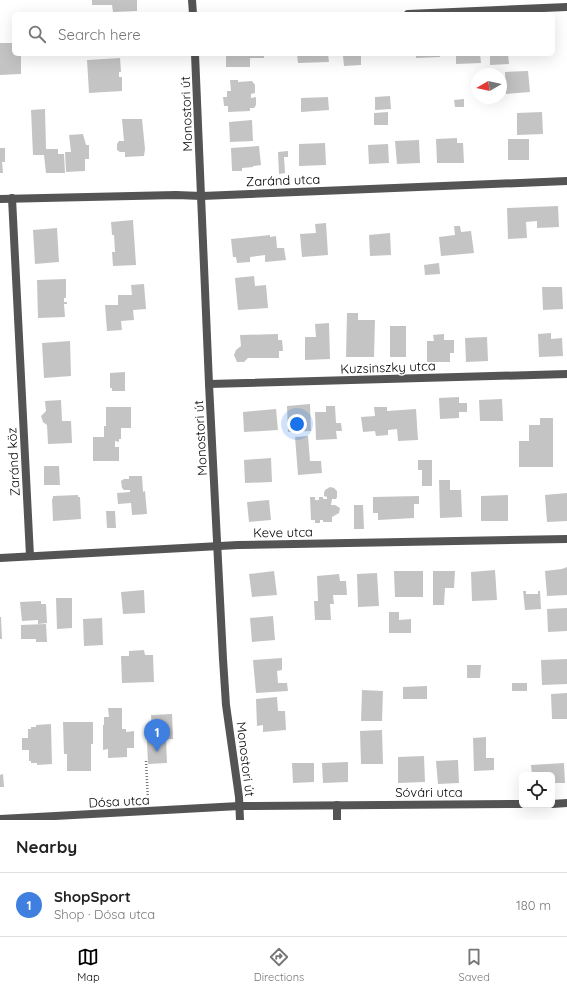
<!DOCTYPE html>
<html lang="en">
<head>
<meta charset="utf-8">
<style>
	body { margin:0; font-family:Quicksand,sans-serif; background:#f6f6f6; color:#222 }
	.controls { position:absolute; right:12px; bottom:12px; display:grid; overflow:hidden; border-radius:6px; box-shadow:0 4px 16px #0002 }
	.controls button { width:36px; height:36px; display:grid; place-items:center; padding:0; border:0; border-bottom:1px solid #e0e0e0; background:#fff; color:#222; font:20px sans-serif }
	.compass { position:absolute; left:471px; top:68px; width:36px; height:36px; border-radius:50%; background:#fff; box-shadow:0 4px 16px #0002; rotate:261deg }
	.you { position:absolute; left:297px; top:424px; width:14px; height:14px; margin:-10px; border:3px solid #fff; border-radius:50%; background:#1a73e8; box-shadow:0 0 0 6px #1a73e833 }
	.badge { display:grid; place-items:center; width:26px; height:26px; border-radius:50%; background:#000; color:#fff; font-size:13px; font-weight:700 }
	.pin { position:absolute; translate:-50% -33px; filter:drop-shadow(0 1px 2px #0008) }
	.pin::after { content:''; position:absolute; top:21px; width:14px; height:12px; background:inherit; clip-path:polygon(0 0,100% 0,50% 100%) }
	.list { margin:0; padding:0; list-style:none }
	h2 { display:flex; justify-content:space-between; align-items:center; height:52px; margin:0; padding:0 16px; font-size:17px }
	h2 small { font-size:13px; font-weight:400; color:#767676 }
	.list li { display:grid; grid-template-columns:26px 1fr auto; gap:12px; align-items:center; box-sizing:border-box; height:64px; padding:0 16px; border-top:1px solid #e0e0e0 }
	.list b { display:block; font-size:15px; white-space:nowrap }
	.list p { margin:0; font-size:13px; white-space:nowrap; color:#767676 }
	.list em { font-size:13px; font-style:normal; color:#767676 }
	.icon { flex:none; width:22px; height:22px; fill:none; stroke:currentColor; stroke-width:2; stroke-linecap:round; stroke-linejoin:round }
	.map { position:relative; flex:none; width:567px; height:820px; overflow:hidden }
	.search { position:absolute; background:#fff; box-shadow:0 4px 16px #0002; left:12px; right:12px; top:12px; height:44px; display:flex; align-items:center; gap:10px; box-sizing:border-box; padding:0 14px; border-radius:6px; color:#767676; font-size:15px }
	.sheet { height:116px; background:#fff }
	nav { display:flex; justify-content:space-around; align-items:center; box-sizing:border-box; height:56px; border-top:1px solid #e0e0e0; background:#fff; font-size:11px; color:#767676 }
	nav a { display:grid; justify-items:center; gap:2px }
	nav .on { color:#000 }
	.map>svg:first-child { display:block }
	.building { fill:#c4c4c4 }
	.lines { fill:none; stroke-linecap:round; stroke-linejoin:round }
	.path { stroke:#767676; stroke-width:2.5; stroke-dasharray:1 2; stroke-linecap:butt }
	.minor { stroke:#545454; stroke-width:8 }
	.labels { text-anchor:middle; stroke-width:3; stroke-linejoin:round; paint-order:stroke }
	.street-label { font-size:13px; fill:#000; stroke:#fff }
</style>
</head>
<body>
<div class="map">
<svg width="567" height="820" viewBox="0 0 567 820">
	<rect width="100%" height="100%" fill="#fff"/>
	<g class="building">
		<polygon points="92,0 137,0 137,11 113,12 112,5 92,5"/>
		<polygon points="0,43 14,43 14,54 21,54 21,74 0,75"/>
		<polygon points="226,54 264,54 264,58 250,58 250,67 226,67"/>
		<polygon points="297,54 328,54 329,62 298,63"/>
		<polygon points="338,54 361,54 361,65 344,66 343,56 338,56"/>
		<polygon points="416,54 440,54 440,57 416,58"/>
		<polygon points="456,54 480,54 481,63 456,64"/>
		<polygon points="490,54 508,54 509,64 490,65"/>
		<polygon points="120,58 121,72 119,72 119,77 122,77 122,91 89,93 87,60"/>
		<polygon points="528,71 530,92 506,94 505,72"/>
		<polygon points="230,80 238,80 238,82 252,81 255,85 255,93 251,94 251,98 256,97 256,105 254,108 250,108 250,111 228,112 228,106 224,106 223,97 227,97 227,91 231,91"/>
		<polygon points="390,96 391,109 375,110 375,97"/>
		<polygon points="328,97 329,110 301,112 301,98"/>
		<polygon points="464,99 464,107 455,107 454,100"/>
		<polygon points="45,109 46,149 58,149 58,154 64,154 65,173 46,173 44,155 33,155 31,110"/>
		<polygon points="388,112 388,125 374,125 374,113"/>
		<polygon points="542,112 543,134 517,135 517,113"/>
		<polygon points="122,119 142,119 145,149 144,156 125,157 125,152 120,152 117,150 117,144 119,141 124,141"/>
		<polygon points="252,120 253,141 230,142 229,122"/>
		<polygon points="83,134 86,145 89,145 89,159 85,159 85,171 66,172 65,152 71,152 69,135"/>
		<polygon points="457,138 457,143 463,143 464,163 437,163 436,139"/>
		<rect x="508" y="139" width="21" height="21"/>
		<polygon points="419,140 420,163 397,164 395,141"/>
		<polygon points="325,143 326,165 299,166 299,144"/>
		<polygon points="388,144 389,163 369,164 368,145"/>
		<polygon points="259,146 261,165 253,166 253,167 242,168 242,171 232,171 231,148"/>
		<polygon points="0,148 5,148 5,162 2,162 3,173 0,173"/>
		<polygon points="288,151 288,157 284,157 285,173 279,174 278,152"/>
		<polygon points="558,206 559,227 537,228 537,221 526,222 527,238 508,239 507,208"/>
		<polygon points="133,220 136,265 113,266 112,252 115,252 114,235 112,235 111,222"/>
		<polygon points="326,223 328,255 302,257 300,234 316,233 315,224"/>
		<polygon points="454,226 460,226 461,232 471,231 474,253 441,256 439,237 455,235"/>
		<polygon points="57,228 59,262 35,264 33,230"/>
		<polygon points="390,233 391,255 370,256 369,235"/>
		<polygon points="270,235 270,237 276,236 277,248 284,248 286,260 265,262 265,255 250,257 250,262 237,263 236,257 233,257 231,239"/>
		<polygon points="439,263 440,274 425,275 424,265"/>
		<polygon points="254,276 255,286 266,285 268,308 238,310 235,278"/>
		<polygon points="66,279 66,298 64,298 64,302 67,302 67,304 64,304 65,317 38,318 37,280"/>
		<polygon points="144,284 146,309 133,310 134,320 121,321 122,330 107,331 105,305 118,305 118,295 132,295 131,285"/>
		<polygon points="542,287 562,287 563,309 543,310"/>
		<polygon points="347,313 358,313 358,320 375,320 374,357 346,357"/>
		<polygon points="329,323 330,359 305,360 305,337 316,337 315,324"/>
		<rect x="390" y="326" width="16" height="31"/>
		<polygon points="551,333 551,339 562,338 563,356 539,357 538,334"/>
		<polygon points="278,334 278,340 282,340 283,351 279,351 279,358 248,358 244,362 237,362 234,355 236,350 241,346 240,335"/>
		<polygon points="444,334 444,340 454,340 454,353 450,353 450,362 427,362 427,341 434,341 433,335"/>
		<polygon points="487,337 488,361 466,362 465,338"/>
		<polygon points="70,341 71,376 44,378 42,343"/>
		<polygon points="125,372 125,391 112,391 112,388 110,388 110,373"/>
		<polygon points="459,397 459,403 467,403 467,412 459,412 459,418 440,419 439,398"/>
		<polygon points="502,399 503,421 480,421 479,400"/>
		<polygon points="61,400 62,421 71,421 72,443 48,444 47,425 43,422 41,416 46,411 45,401"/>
		<polygon points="310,404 311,431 288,432 287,406"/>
		<polygon points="326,406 335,406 336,423 341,423 342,431 336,431 337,439 316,440 315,412 326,412"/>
		<polygon points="106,407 131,407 131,428 121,428 121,439 119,439 119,442 115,441 115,447 119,447 119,461 93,461 93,437 104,437 104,426 106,426"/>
		<polygon points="374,407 387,407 387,411 416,409 418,440 398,441 397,429 388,430 388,435 376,436 375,431 363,432 361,417 375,416"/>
		<polygon points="276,409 278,430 244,432 243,412"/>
		<polygon points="540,418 553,418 553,467 519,467 519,441 529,441 529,425 540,425"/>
		<polygon points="308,436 310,461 321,461 322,473 298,475 295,437"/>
		<polygon points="271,458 272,482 245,483 244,460"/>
		<polygon points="418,460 432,460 432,486 422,486 422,470 418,470"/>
		<polygon points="44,466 59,466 60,485 44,485"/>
		<polygon points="129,476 142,476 143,492 145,491 147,514 132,515 131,503 118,504 117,493 130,492 130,490 124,490 122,488 121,481 124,479 129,479"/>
		<polygon points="439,480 450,480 450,490 461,490 462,517 440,518"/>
		<polygon points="330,487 334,488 337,491 337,497 336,499 332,499 331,505 335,505 340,508 339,513 332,517 332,522 323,522 323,520 320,520 320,523 315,523 315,520 311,520 310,497 315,497 315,500 319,500 319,497 323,497 323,499 327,499 327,497 324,496 324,493 325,490"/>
		<polygon points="567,493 567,521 547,522 545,495"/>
		<polygon points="78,495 78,497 80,497 81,519 53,521 52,499 53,498 53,496"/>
		<polygon points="508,495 508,521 481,521 481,496"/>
		<polygon points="419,496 419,504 414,504 414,518 378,520 378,513 373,513 373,497"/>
		<polygon points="269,500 271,520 249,522 247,502"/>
		<polygon points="354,505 363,505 364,529 354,529"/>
		<polygon points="106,511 115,511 116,528 107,528"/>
		<polygon points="567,567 567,595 547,596 545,571 562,569"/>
		<polygon points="495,570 497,600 472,601 471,572"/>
		<polygon points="274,571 277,595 252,597 249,574"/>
		<polygon points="394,571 423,571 423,597 395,597"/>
		<polygon points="433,571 455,571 454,588 445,588 444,605 433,605"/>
		<polygon points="377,573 379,606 358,607 357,574"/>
		<polygon points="339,574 340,581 346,581 347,595 333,595 334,604 330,604 331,620 315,620 314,601 318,601 317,576"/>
		<polygon points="144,590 145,613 123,614 121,592"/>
		<polygon points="523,591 526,591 526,594 538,594 538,591 540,591 541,609 525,610"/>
		<polygon points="56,598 72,598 72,628 57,629"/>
		<polygon points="41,601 41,604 46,604 47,623 38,624 38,620 22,621 20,602"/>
		<polygon points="567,608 567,631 548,632 547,609"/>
		<polygon points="389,612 399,612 399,620 411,619 411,633 389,633"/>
		<polygon points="273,616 275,640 252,642 250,618"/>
		<polygon points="0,617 1,617 2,639 0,639"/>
		<polygon points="102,618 103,645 84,646 83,619"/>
		<polygon points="46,624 47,642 36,642 36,639 21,639 21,625"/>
		<polygon points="144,650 145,655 153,655 154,682 122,683 121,656 129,656 129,651"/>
		<polygon points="282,658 282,670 277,671 278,683 287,683 288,691 256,693 253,660"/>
		<polygon points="567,659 567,684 542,685 541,660"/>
		<polygon points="467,665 481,665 480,678 467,678"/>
		<rect x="512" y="683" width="15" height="8"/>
		<polygon points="427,686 427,699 403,699 403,687"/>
		<polygon points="362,690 383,691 382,721 361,721"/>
		<polygon points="567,693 567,719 552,719 551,694"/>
		<polygon points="277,697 278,711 285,711 286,730 263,732 263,725 257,726 256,699"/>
		<polygon points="108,708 122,708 122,729 126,729 126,732 134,731 134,748 127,748 127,757 108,758 108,749 103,750 103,725 104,725 104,717 109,717"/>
		<polygon points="172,714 173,739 152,740 151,715"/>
		<polygon points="63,722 93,722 93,744 91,744 91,771 67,771 67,754 64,754"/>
		<polygon points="51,724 52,764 37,765 37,763 31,763 31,761 29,761 29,750 22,750 22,738 28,738 28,729 31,729 31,727 36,727 36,725"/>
		<polygon points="382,730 383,764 361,764 360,731"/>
		<polygon points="486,737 486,758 494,758 494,770 474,771 473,738"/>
		<polygon points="166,740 167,763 148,764 147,741"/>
		<polygon points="424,756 425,782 398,783 398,757"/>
		<polygon points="458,760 459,783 438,784 436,761"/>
		<polygon points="348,762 348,782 323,783 322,763"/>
		<polygon points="292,763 314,763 314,782 293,783"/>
		<polygon points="564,763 565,783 552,783 552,775 532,775 531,765"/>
		<polygon points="3,774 4,787 0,787 0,775"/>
	</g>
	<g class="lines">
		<polyline class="path" points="146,761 148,801"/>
		<g class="minor">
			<polyline points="192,0 193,14"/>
			<polyline points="408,14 567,7"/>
			<polyline points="195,54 209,384 223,659 226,705 239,797 240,820"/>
			<polyline points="12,198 30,556"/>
			<polyline points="0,199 176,195 202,196 567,181"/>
			<polyline points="209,384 567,374"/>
			<polyline points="0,558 238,545 567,539"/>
			<polyline points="552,804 567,803"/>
			<polyline points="337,805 337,820"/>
			<polyline points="0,819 239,806 522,804"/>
		</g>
	</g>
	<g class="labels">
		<g class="street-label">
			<text transform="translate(186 114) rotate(-92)" y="5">Monostori út</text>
			<text transform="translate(283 180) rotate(-2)" y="5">Zaránd utca</text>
			<text transform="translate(388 367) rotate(-2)" y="5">Kuzsinszky utca</text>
			<text transform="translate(200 438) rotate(-93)" y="5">Monostori út</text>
			<text transform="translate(13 462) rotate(-93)" y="5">Zaránd köz</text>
			<text transform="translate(283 532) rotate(-1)" y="5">Keve utca</text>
			<text transform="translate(246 759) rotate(83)" y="5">Monostori út</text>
			<text x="429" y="797">Sóvári utca</text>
			<text transform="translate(119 801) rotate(-3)" y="5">Dósa utca</text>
		</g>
	</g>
</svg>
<div class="controls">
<button><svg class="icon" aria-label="locate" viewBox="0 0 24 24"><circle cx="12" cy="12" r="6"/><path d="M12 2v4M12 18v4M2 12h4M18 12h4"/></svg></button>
</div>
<svg class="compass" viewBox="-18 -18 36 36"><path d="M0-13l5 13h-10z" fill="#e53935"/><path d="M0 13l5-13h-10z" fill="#767676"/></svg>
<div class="you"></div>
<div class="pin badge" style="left:157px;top:752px;background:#3f7fe0">1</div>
<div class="search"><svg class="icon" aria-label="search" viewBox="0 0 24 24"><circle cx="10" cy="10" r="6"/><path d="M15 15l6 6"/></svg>Search here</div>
</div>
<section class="sheet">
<h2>Nearby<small></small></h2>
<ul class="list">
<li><span class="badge" style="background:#3f7fe0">1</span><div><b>ShopSport</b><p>Shop · Dósa utca</p></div><em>180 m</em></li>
</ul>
</section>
<nav>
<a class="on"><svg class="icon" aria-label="map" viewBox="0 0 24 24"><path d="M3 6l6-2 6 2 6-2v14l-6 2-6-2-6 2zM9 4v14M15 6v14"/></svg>Map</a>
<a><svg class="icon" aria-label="directions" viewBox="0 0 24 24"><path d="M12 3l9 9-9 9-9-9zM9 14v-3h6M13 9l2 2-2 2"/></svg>Directions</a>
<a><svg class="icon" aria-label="saved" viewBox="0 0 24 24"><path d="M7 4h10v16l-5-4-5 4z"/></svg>Saved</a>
</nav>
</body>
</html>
